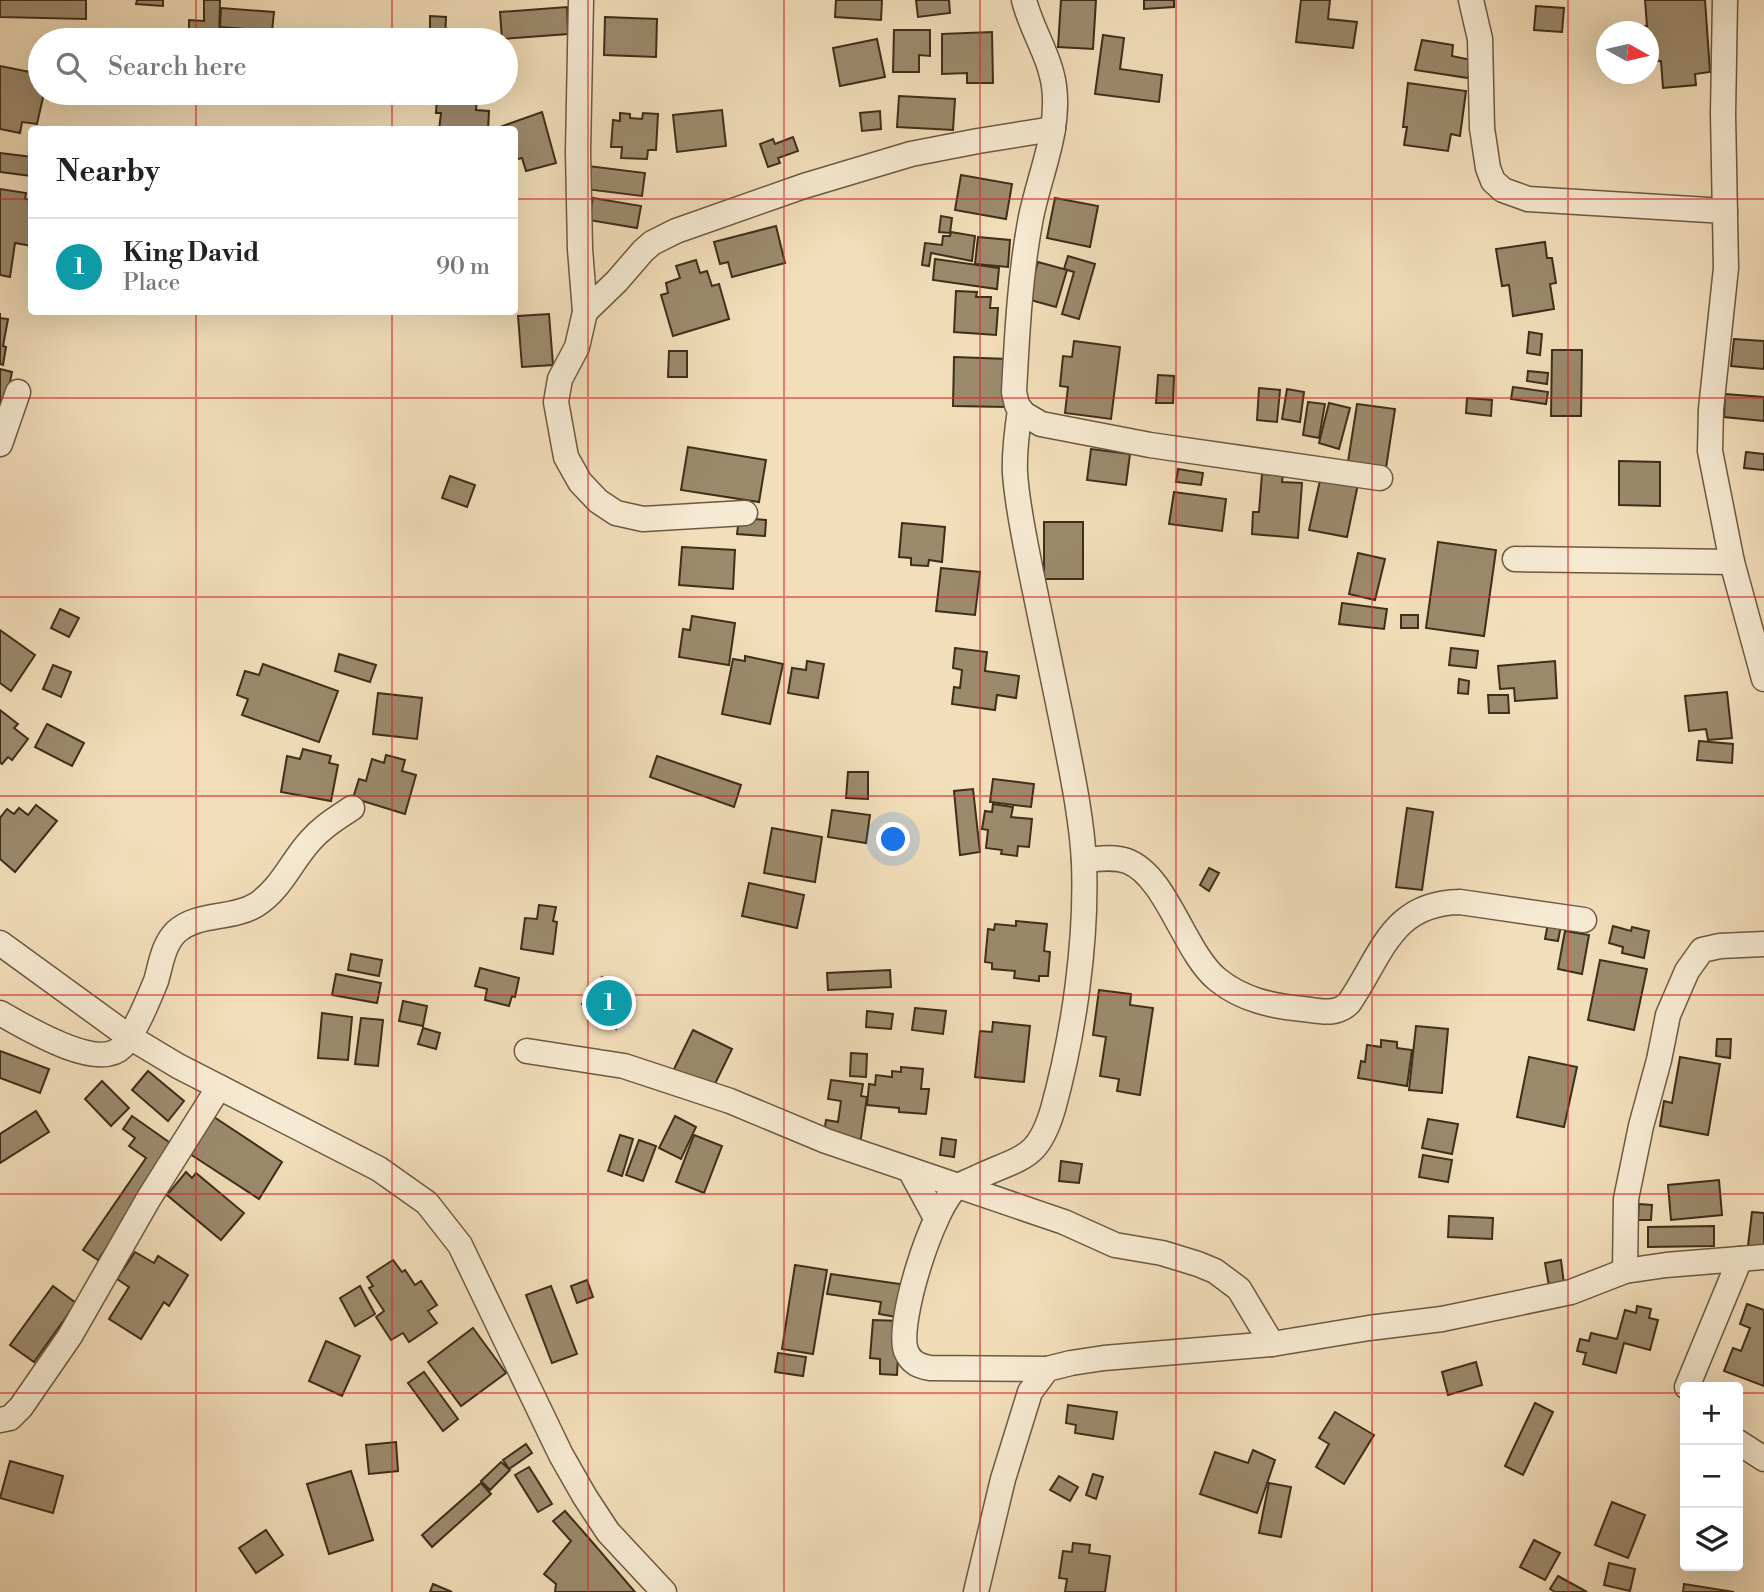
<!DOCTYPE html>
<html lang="en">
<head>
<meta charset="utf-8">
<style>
	body { margin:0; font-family:"Libre Bodoni",serif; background:#f6f6f6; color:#222 }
	.controls { position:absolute; right:21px; bottom:21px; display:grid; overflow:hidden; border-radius:7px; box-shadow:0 7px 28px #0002 }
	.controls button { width:63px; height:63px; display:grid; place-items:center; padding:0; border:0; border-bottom:2px solid #e0e0e0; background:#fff; color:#222; font:35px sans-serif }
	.compass { position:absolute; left:1596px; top:21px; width:63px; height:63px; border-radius:50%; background:#fff; box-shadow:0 7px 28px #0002; rotate:98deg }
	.you { position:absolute; left:894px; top:840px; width:24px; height:24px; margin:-18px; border:5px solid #fff; border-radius:50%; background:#1a73e8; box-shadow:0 0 0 10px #1a73e833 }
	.badge { display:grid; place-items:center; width:46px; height:46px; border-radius:50%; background:#8f2418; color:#fff; font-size:23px; font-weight:700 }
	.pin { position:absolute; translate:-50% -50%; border:4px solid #fff; box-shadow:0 2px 7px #0006 }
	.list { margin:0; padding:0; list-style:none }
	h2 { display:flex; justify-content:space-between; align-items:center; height:91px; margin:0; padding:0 28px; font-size:30px }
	h2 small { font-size:23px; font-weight:400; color:#767676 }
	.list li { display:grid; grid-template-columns:46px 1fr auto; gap:21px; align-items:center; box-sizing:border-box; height:98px; padding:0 28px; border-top:2px solid #e0e0e0 }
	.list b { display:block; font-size:26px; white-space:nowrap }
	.list p { margin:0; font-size:23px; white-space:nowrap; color:#767676 }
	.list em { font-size:23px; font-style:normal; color:#767676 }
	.icon { flex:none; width:38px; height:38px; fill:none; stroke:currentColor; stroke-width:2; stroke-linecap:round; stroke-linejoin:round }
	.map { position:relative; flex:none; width:1764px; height:1592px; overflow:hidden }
	.search { position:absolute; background:#fff; box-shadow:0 7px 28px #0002; left:28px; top:28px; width:490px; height:77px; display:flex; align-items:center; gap:18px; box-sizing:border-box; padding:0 24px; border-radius:38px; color:#767676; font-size:26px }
	.panel { position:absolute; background:#fff; box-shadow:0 7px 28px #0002; left:28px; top:126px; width:490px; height:189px; border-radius:7px }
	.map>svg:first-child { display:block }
	.building { fill:#9c8a6d; stroke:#3e2e1a; stroke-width:2 }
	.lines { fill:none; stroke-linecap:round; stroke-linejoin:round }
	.street-casing { stroke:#6b5a42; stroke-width:27 }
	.street { stroke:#f7ead2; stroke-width:24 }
	.grid { fill:none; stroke:#d62828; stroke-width:2; stroke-opacity:0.55 }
</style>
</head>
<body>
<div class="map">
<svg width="1764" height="1592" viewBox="0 0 1764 1592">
	<rect width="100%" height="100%" fill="#f2deba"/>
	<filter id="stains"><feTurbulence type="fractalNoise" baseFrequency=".00286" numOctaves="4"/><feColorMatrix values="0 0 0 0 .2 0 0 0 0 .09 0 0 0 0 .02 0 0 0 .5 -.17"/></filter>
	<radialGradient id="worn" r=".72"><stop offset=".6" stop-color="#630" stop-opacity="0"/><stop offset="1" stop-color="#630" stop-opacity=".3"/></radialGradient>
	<g class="building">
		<polygon points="0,0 86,0 86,19 0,17"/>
		<polygon points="137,0 163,0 163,6 136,4"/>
		<polygon points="204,0 220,0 219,40 189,40 189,20 204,21"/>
		<polygon points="836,0 882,0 881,20 835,17"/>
		<polygon points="916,0 949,0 950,13 918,17"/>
		<polygon points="1061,0 1096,0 1093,49 1058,47"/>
		<polygon points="1144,0 1174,0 1174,7 1144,9"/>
		<polygon points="1301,0 1330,0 1328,19 1357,22 1353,48 1296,42"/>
		<polygon points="1645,0 1705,0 1710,72 1695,74 1696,85 1663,88 1661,61 1650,62 1648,32 1642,32 1642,26 1647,26"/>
		<polygon points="1536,6 1564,8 1562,32 1534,30"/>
		<polygon points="567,7 568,34 502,39 500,12"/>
		<polygon points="221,8 274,12 272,31 220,27"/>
		<polygon points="430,16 446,17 445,40 430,40"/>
		<polygon points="605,17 657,19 656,57 604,55"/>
		<polygon points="894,30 930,30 930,56 919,55 919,72 893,72"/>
		<polygon points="992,32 993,83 967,83 967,73 942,74 942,34"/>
		<polygon points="1103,35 1124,38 1120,69 1162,75 1159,102 1095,94"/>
		<polygon points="877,39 885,77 840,86 833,48"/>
		<polygon points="1422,40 1453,45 1452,56 1471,60 1468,78 1415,70"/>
		<polygon points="0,66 40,74 40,93 44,93 37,124 22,122 20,133 0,129"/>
		<polygon points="1408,83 1466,91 1460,136 1451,134 1448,151 1404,145 1407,127 1403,127"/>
		<polygon points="899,96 955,99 953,130 897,127"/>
		<polygon points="437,97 477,100 476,110 489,111 488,130 439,130 441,113 436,113"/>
		<polygon points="722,110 726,146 677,152 673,115"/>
		<polygon points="880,111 881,129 862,131 860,113"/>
		<polygon points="542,112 556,163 526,171 522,158 514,160 514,130 501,130 500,127"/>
		<polygon points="620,113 630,114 630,118 642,119 643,113 658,114 656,150 648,150 647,159 621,158 622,147 611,147 613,120 620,121"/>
		<polygon points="793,137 798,151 778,158 780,163 768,167 760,144 773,139 775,144"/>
		<polygon points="0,153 32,157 32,176 0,172"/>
		<polygon points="588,166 645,173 642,196 585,189"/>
		<polygon points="961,175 1012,184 1006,219 955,210"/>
		<polygon points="0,189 26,193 25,199 32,200 32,246 15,243 10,277 0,275"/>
		<polygon points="593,198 641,206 637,228 589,220"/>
		<polygon points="1055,198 1098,206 1090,247 1047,238"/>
		<polygon points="941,216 952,218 950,233 939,232"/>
		<polygon points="776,226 785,263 732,277 728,262 720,264 714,242"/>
		<polygon points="951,232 975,236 972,261 931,253 929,266 922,265 925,243 942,245 943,236 950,236"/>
		<polygon points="978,237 1010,240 1008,267 975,264"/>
		<polygon points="1545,242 1547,258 1552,258 1556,283 1550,284 1554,309 1513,316 1509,285 1502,286 1496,249"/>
		<polygon points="1068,256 1095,264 1079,319 1062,314 1074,272 1064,269"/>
		<polygon points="935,259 999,268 997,289 933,280"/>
		<polygon points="696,260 700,273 707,271 712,286 719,284 729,319 673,336 661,295 668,293 666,283 680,278 676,266"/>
		<polygon points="1038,262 1067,270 1056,307 1027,299"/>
		<polygon points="956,291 977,292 976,297 991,297 990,308 998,308 996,335 954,332"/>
		<polygon points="0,313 0,318 8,319 3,346 6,347 3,365 0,364"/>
		<polygon points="549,314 553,365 522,367 518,316"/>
		<polygon points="1529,332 1542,334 1540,355 1527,353"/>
		<polygon points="1734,339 1764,341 1764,369 1731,366"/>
		<polygon points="1074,341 1120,347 1111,419 1065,413 1068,387 1060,386 1063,356 1072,357"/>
		<polygon points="1552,350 1582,350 1581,416 1551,416"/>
		<polygon points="669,351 687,351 687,377 668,377"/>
		<polygon points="954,357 1008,359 1007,407 953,406"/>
		<polygon points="0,369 12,372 1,425 0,425"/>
		<polygon points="1528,371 1548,373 1547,384 1527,381"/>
		<polygon points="1158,375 1174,376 1173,403 1156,403"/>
		<polygon points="1513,387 1548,392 1546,404 1511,399"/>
		<polygon points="1259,388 1280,390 1277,422 1257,420"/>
		<polygon points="1287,389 1304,392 1300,422 1282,419"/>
		<polygon points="1725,394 1764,397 1764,421 1724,417"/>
		<polygon points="1467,398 1492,400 1491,416 1466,413"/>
		<polygon points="1308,402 1325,404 1319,438 1303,435"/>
		<polygon points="1329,403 1350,408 1339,449 1319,443"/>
		<polygon points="1357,404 1395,409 1386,468 1348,462"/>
		<polygon points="688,447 766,460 759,502 681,490"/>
		<polygon points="1091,449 1130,454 1126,485 1087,480"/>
		<polygon points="1746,452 1764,454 1764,470 1744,468"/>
		<polygon points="1619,461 1660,462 1660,506 1619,505"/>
		<polygon points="1178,469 1203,473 1201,485 1176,482"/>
		<polygon points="1262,474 1283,475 1282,482 1302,483 1298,538 1252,534 1253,512 1259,512"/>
		<polygon points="450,476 475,485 467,507 442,498"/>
		<polygon points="1321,476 1358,484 1347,537 1309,530"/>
		<polygon points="1174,492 1226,499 1222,531 1169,524"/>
		<polygon points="739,518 766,520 765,536 737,534"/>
		<rect x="1044" y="522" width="39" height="57"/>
		<polygon points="902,523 945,527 942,562 929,560 928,566 911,565 911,558 899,557"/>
		<polygon points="1438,542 1496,550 1484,636 1426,628"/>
		<polygon points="682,547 735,550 733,589 679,585"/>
		<polygon points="1358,553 1385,559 1375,600 1349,594"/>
		<polygon points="941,568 980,572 975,615 936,611"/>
		<polygon points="1342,603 1387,609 1384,629 1339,624"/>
		<polygon points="60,609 79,618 69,637 51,628"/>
		<rect x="1401" y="615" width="17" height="13"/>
		<polygon points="692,616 735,623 729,665 679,657 683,629 690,630"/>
		<polygon points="0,630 35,655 11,691 0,683"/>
		<polygon points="955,648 987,652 985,671 1019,676 1016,698 997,695 995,710 952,704 954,687 960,688 962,670 953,668"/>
		<polygon points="1451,648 1478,651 1476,668 1449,665"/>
		<polygon points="339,654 376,665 370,682 335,671"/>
		<polygon points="745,656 783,664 770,724 722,714 733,659 745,661"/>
		<polygon points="807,661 824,664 818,698 788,693 792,668 806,670"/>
		<polygon points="1555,661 1557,698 1515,701 1514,688 1500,689 1498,666"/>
		<polygon points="263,664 338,691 319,742 242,715 248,699 237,695 245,671 259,675"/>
		<polygon points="53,665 71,672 61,697 43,689"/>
		<polygon points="1459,679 1469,681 1468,694 1458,693"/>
		<polygon points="1727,692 1732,738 1708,740 1706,729 1689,731 1685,696"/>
		<polygon points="378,693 422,698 417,739 373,734"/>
		<polygon points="1488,695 1508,695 1509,713 1489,713"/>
		<polygon points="0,710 18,724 14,728 28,739 12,760 8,757 2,764 0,763"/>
		<polygon points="47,724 84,743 72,766 35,747"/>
		<polygon points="1699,741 1733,744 1732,763 1697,760"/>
		<polygon points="303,749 331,756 329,763 338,765 331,801 281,792 287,756 300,759"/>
		<polygon points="386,755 405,760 402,771 416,775 405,814 353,798 359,779 366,781 372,759 384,763"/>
		<polygon points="657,756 741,785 734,807 650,777"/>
		<polygon points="848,772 868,772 868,799 846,798"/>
		<polygon points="993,779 1034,784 1031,807 990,802"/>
		<polygon points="973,789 980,852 960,855 954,791"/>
		<polygon points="993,804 1013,807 1011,817 1032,819 1029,847 1018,846 1017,856 1001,854 1002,850 986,848 988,830 982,829 985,811 992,812"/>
		<polygon points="36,805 57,821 15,872 0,859 0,818 7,809 14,814 19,808 28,815"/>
		<polygon points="1407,808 1433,812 1422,890 1396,887"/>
		<polygon points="832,810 870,815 866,843 828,837"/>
		<polygon points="772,828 822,837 815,882 764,873"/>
		<polygon points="1209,868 1219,873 1209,891 1200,885"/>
		<polygon points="749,883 804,895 797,928 742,916"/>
		<polygon points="539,905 556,907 553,921 557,922 553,954 521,949 525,918 537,919"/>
		<polygon points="1549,918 1562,920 1558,941 1545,939"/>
		<polygon points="1016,921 1047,924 1044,951 1050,952 1048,976 1039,976 1039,981 1014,978 1015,971 992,969 992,963 985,962 988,929 994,930 995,924 1016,926"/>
		<polygon points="1613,926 1631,931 1632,927 1649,931 1644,958 1622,953 1623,947 1609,943"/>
		<polygon points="1565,931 1589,935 1582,974 1558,969"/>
		<polygon points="351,954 382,960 379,976 348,970"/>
		<polygon points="1600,960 1647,969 1634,1030 1588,1020"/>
		<polygon points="480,968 519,978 515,997 512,996 509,1006 485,1000 487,989 475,986"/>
		<polygon points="890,970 891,987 828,990 827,973"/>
		<polygon points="336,974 381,983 377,1003 332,995"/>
		<polygon points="602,977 635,1002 616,1029 582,1004"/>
		<polygon points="1099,990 1131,994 1130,1005 1153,1008 1140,1095 1117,1091 1119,1079 1100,1076 1106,1037 1093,1035"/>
		<polygon points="403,1001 427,1006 423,1026 399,1021"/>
		<polygon points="915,1008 946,1011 943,1034 912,1030"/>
		<polygon points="867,1011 893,1014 891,1029 866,1027"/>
		<polygon points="322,1013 352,1017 348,1060 318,1058"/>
		<polygon points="361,1018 383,1020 378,1066 355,1064"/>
		<polygon points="993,1022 1030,1026 1024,1082 975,1077 980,1031 992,1032"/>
		<polygon points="1416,1026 1448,1029 1442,1093 1409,1090"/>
		<polygon points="423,1028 440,1033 436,1049 418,1044"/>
		<polygon points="693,1030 732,1049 712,1090 673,1071"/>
		<polygon points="1717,1039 1731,1039 1730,1058 1716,1056"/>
		<polygon points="1381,1040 1397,1042 1397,1048 1412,1050 1407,1086 1358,1078 1361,1061 1365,1062 1367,1045 1381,1047"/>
		<polygon points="0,1051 49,1069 40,1093 0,1078"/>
		<polygon points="851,1053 867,1054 866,1077 850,1076"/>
		<polygon points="1529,1057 1577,1067 1564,1127 1517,1117"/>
		<polygon points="1680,1057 1720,1064 1708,1135 1660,1126 1664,1101 1672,1103"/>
		<polygon points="901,1067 923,1069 921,1089 929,1089 926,1114 899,1112 899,1108 867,1105 869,1084 875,1085 876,1075 892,1077 892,1071 901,1072"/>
		<polygon points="148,1071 184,1101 168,1121 132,1090"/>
		<polygon points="831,1080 863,1084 861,1096 867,1097 860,1145 823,1140 826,1120 838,1122 841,1101 828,1099"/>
		<polygon points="102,1081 129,1108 111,1126 85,1099"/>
		<polygon points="36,1111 49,1132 0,1163 0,1134"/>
		<polygon points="132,1116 176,1147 98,1260 83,1250 146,1158 129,1146 135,1138 123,1129"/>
		<polygon points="675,1116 696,1127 681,1159 659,1148"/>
		<polygon points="214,1117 282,1162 259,1199 190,1154"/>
		<polygon points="1428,1119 1458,1124 1452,1154 1422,1148"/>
		<polygon points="620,1135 633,1139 622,1176 608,1171"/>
		<polygon points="694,1135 722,1146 704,1193 676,1182"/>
		<polygon points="942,1138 956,1140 954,1157 940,1155"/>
		<polygon points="639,1140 656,1146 643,1181 626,1175"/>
		<polygon points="1423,1155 1452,1160 1448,1182 1419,1177"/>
		<polygon points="1061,1161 1082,1164 1079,1183 1059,1181"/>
		<polygon points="186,1172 192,1178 196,1173 244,1213 221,1240 167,1195"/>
		<polygon points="1719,1180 1722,1215 1671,1220 1668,1185"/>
		<polygon points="1639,1204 1652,1205 1651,1220 1638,1220"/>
		<polygon points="1752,1212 1764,1213 1764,1248 1748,1246"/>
		<polygon points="1449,1216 1493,1218 1492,1239 1448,1237"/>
		<polygon points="1714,1226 1714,1246 1648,1247 1648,1227"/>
		<polygon points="135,1252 154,1263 158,1256 188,1275 169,1306 164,1302 141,1339 109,1319 129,1287 117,1279"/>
		<polygon points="393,1260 402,1272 405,1270 415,1285 421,1281 437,1305 428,1311 437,1323 409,1342 403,1333 391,1340 376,1317 384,1311 369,1288 373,1286 367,1277"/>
		<polygon points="1561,1260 1564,1284 1549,1286 1545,1263"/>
		<polygon points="795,1265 827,1270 813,1354 782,1349"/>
		<polygon points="831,1274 907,1285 902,1318 879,1314 881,1302 827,1294"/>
		<polygon points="587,1280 593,1297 577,1303 571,1286"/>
		<polygon points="53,1286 76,1303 34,1362 10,1345"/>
		<polygon points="360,1286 375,1314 355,1326 340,1298"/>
		<polygon points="551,1286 577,1354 552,1363 526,1295"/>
		<polygon points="1747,1304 1764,1310 1764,1386 1724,1371 1733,1348 1741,1351 1750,1328 1740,1324"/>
		<polygon points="1637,1306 1651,1309 1649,1318 1658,1320 1650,1350 1624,1343 1616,1373 1583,1364 1586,1353 1577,1351 1580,1339 1589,1341 1591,1333 1617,1339 1625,1310 1636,1313"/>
		<polygon points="873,1320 900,1321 897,1375 880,1374 880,1359 870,1358"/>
		<polygon points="473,1328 506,1373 461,1406 428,1362"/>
		<polygon points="326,1341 360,1356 342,1396 309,1381"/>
		<polygon points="778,1353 806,1357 803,1376 775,1372"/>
		<polygon points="1476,1362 1482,1385 1448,1395 1442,1372"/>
		<polygon points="424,1372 458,1419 443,1431 408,1383"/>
		<polygon points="1535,1403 1553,1412 1523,1475 1505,1466"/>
		<polygon points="1068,1405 1117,1412 1113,1439 1075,1433 1076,1425 1066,1423"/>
		<polygon points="1335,1412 1374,1435 1344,1484 1316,1467 1329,1444 1319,1438"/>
		<polygon points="396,1442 398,1471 369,1474 366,1445"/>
		<polygon points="526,1444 532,1453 509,1469 503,1460"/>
		<polygon points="1253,1450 1275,1460 1257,1513 1200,1494 1215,1452 1248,1463"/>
		<polygon points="10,1461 63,1476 53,1513 0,1498"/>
		<polygon points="501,1462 510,1470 490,1490 481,1481"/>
		<polygon points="529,1467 552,1504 538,1512 515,1475"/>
		<polygon points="351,1471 373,1540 329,1554 307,1484"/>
		<polygon points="1093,1474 1103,1477 1096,1499 1086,1495"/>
		<polygon points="1059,1476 1078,1487 1070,1501 1050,1490"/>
		<polygon points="481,1483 491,1494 432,1547 422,1535"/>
		<polygon points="1269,1483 1291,1487 1281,1537 1259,1533"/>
		<polygon points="1612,1502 1645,1515 1628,1558 1595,1545"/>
		<polygon points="565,1511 587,1536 635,1592 555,1592 556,1584 544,1574 571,1541 553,1521"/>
		<polygon points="266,1530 283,1555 256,1573 239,1548"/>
		<polygon points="1534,1540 1560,1553 1545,1580 1520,1567"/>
		<polygon points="1073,1543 1090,1545 1089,1553 1110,1556 1105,1592 1065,1592 1067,1579 1059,1578 1063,1551 1072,1552"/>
		<polygon points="1609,1563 1635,1569 1630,1591 1604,1585"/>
		<polygon points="1558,1576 1587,1592 1555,1592 1550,1589"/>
		<polygon points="433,1584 452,1592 430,1592"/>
		<polygon points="1684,1584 1734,1592 1683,1592"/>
	</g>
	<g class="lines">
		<defs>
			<g id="street">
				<polyline points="581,0 578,152 580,249 585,312 577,347 560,379 556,402 566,457 580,482 598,501 616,513 643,519 745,513"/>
				<path d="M1024 0C1031 29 1050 56 1054 86 1060 131 1040 173 1031 217 1020 274 1017 334 1014 392L1017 405 1024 414 1041 424 1150 445 1380 478"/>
				<polyline points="1471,0 1480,39 1482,128 1488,168 1493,181 1503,190 1528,199 1725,211"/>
				<polyline points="1725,0 1723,114 1726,268 1711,409 1710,451 1732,562 1764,679"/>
				<polyline points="585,312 617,281 643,251 652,243 676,231 804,186 911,154 978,141 1053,129"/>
				<path d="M1020 410C1017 430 1014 452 1015 473 1017 504 1024 536 1030 567 1040 617 1051 667 1061 717 1070 763 1082 817 1084 863 1087 941 1074 1033 1053 1109 1038 1159 1024 1156 980 1176 973 1180 963 1182 956 1188 933 1207 896 1323 906 1351 911 1363 919 1366 930 1368L1047 1369"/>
				<polyline points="0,444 18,392"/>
				<polyline points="1515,559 1732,562"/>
				<path d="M1084 860C1098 859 1113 856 1127 861 1167 876 1184 953 1218 980 1243 1000 1272 1006 1303 1009 1319 1011 1336 1016 1349 1003 1382 955 1391 903 1460 902L1584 920"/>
				<polyline points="0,943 128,1036 178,1066 379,1169 427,1203 460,1245 561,1455 585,1497 608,1532 664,1592"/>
				<path d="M0 1013C23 1026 98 1072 122 1047 135 1033 149 998 156 981 161 964 163 945 176 932 198 912 231 920 256 905 281 889 291 862 310 841 322 827 337 818 352 808"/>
				<polyline points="527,1051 624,1066 730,1101 826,1141 1064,1222 1115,1245 1162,1253 1198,1264 1215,1271 1239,1289 1272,1344"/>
				<polyline points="910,1170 936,1218"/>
				<polyline points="1625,1271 1626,1199 1641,1126 1659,1060 1668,1015 1687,971 1702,950 1720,946 1764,944"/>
				<polyline points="1687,1387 1740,1259"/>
				<polyline points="0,1420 10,1418 21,1407 70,1336 149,1198 219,1087"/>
				<polyline points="1738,1442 1764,1459"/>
				<polyline points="976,1592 1003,1479 1030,1392 1047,1369 1071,1363 1104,1358 1272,1344 1369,1328 1442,1319 1571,1292 1625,1271 1666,1265 1764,1257"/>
			</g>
		</defs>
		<use href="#street" class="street-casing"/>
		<use href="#street" class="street"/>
	</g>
	<path class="grid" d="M196 0V40M392 0V40M588 0V1592M784 0V1592M980 0V1592M1176 0V1592M1372 0V1592M1568 0V1592M196 93V130M392 93V130M0 199H32M514 199H1764M196 312V1592M392 312V1592M0 398H1764M0 597H1764M0 796H1764M0 995H1764M0 1194H1764M0 1393H1685M1738 1393H1764"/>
	<rect width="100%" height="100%" filter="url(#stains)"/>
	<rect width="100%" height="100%" fill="url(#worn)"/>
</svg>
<div class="controls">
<button>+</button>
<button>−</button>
<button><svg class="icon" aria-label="layers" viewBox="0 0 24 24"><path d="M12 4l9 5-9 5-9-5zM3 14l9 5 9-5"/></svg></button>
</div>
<svg class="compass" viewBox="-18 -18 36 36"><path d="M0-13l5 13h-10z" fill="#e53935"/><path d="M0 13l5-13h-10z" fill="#767676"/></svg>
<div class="you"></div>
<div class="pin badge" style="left:609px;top:1003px;background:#0f9aa8">1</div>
<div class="search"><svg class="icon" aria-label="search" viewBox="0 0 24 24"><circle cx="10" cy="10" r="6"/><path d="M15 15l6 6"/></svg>Search here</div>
<section class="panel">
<h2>Nearby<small></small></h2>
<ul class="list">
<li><span class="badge" style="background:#0f9aa8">1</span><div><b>King David</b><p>Place</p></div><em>90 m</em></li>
</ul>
</section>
</div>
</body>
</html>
